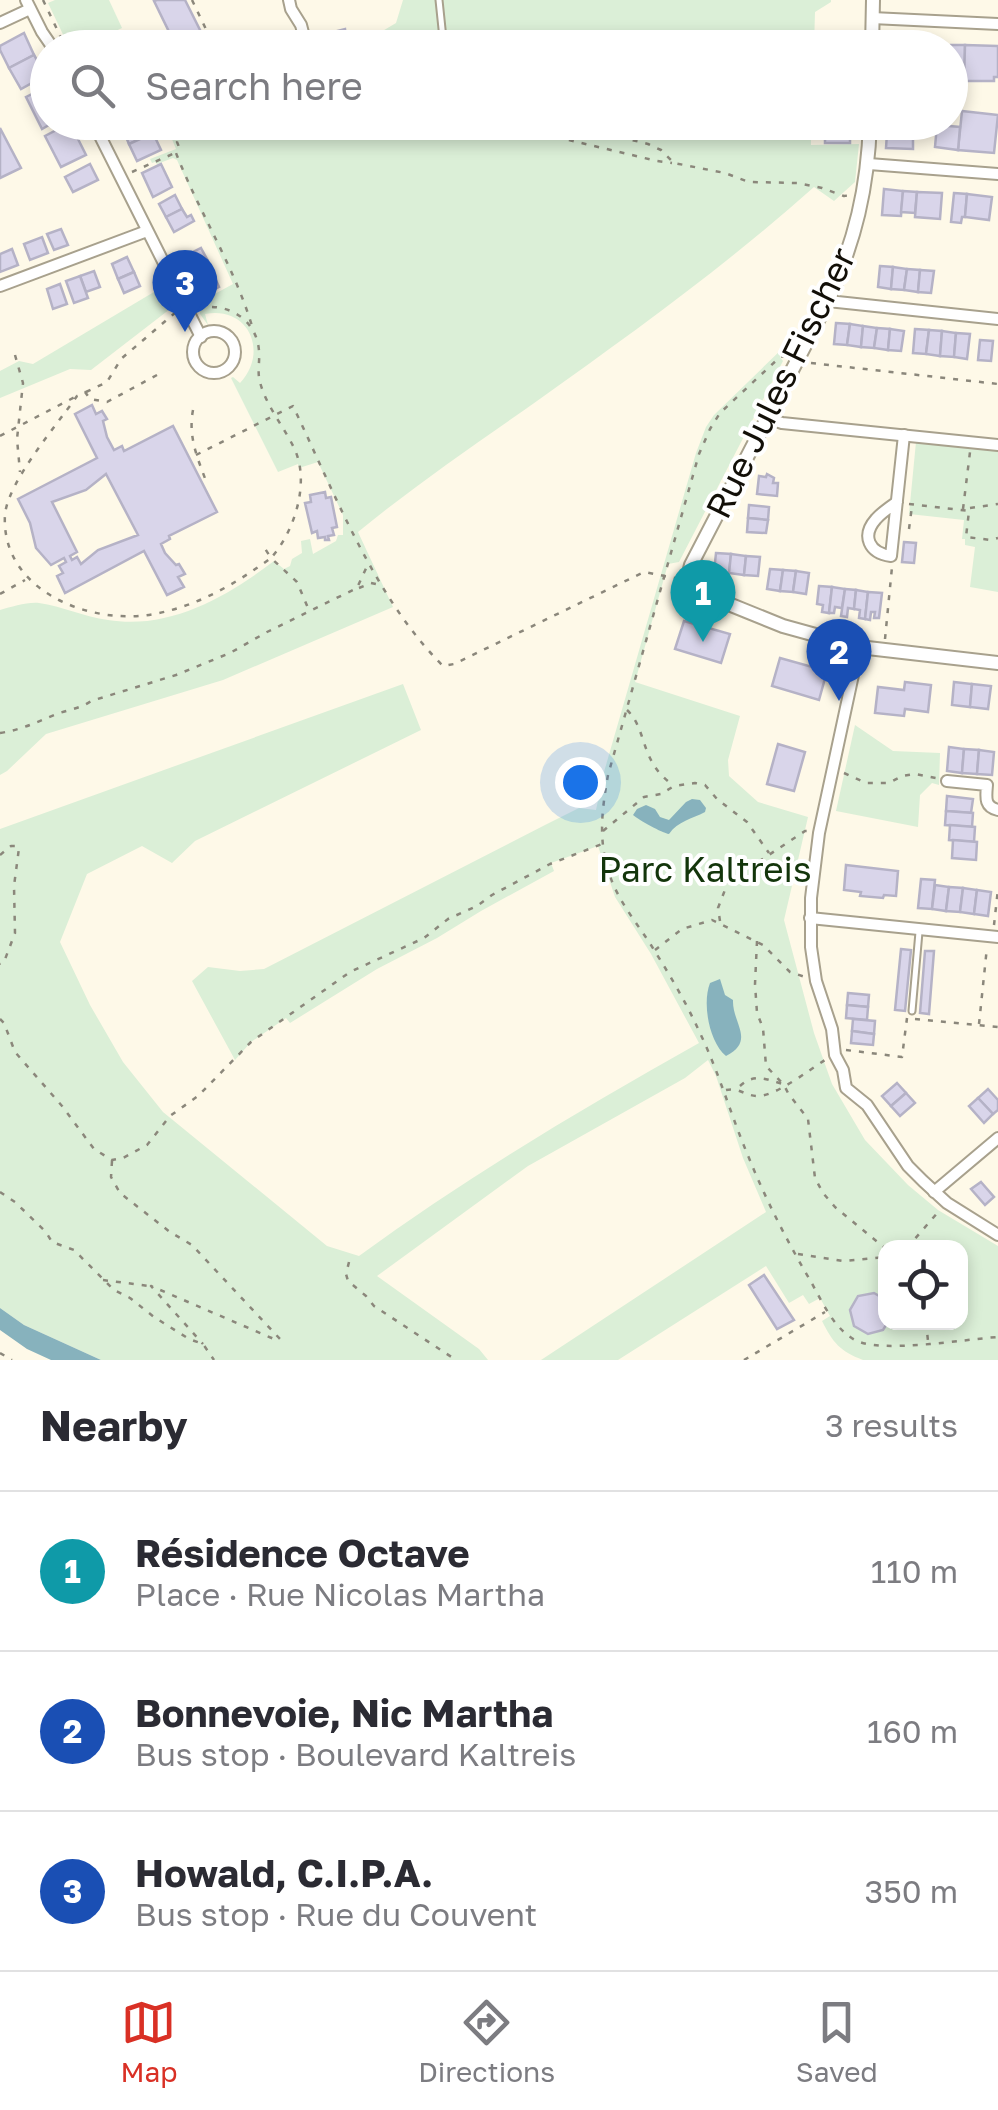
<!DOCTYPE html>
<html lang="en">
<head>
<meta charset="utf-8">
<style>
	body { margin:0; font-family:"Golos Text",sans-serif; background:#f7f7f7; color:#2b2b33 }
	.controls { position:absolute; right:30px; bottom:30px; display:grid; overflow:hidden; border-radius:20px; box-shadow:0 5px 15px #0003 }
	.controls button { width:90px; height:90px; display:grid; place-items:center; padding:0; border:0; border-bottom:2px solid #e1e1e2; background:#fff; color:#2b2b33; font:50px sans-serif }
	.you { position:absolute; left:580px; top:782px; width:35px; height:35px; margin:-25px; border:8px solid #fff; border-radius:50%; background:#1a73e8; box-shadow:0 0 0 15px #1a73e833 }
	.badge { display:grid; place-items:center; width:65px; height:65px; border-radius:50%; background:#d93025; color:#fff; font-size:32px; font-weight:700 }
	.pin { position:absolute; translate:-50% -82px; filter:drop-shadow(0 2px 5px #0008) }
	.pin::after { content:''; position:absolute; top:52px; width:35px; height:30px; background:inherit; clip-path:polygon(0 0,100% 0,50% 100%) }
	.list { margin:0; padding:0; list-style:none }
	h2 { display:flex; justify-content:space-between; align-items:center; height:130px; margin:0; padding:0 40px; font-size:42px }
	h2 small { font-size:32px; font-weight:400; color:#7c7c81 }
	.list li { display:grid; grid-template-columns:65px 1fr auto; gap:30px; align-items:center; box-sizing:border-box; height:160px; padding:0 40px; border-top:2px solid #e1e1e2 }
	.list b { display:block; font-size:38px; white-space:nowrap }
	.list p { margin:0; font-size:32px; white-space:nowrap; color:#7c7c81 }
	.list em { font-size:32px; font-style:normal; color:#7c7c81 }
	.icon { flex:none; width:55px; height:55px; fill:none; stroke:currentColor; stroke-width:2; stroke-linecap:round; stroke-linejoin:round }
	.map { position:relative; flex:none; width:998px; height:1360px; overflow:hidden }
	.search { position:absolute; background:#fff; box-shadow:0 5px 15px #0003; left:30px; right:30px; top:30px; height:110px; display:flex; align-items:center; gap:25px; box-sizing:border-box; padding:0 35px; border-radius:55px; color:#7c7c81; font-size:38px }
	.sheet { height:610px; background:#fff }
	nav { display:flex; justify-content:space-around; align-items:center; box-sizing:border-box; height:140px; border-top:2px solid #e1e1e2; background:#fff; font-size:28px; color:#7c7c81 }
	nav a { display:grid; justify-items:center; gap:5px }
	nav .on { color:#d93025 }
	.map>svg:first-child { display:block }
	.green { fill:#dbefd7; fill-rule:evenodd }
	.water { fill:#87b2bd }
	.building { fill:#d9d5ea; stroke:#b5b2c6; stroke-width:2.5; fill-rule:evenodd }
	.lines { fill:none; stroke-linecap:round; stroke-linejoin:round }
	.service-casing { stroke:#a8a18d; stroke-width:9 }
	.minor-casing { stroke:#a8a18d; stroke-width:14 }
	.tertiary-casing { stroke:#a8a18d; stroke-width:16 }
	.path { stroke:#8b877b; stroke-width:2.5; stroke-dasharray:5 8; stroke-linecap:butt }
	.service { stroke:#fff; stroke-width:5 }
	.minor { stroke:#fff; stroke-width:10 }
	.tertiary { stroke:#fff; stroke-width:12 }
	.labels { text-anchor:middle; stroke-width:8; stroke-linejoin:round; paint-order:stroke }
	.street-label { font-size:35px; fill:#120f08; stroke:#fff }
	.park-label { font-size:35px; fill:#13350b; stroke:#fff }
</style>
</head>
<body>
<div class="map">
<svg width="998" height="1360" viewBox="0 0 998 1360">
	<rect width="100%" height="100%" fill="#fef9e8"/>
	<g class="green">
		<polygon points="55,0 109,0 122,28 82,47 69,47 48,3"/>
		<polygon points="403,0 831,0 831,2 815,12 814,47 354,48 396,23"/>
		<path d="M189 122H811V145L859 144 855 182 834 201 814 187C728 264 631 334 537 401 476 444 415 485 358 532L393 607 223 680 46 734 7 771 0 775V610C12 607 26 602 39 603 62 606 84 617 108 620 169 630 227 597 274 561L284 569 290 566 292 559 302 553 301 541 310 539 313 554 336 541 338 535H343V515L318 462 299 468 298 464 278 472 231 378 233 377 240 383C269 352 249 306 205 314L208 325 200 314V302L233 284 177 160 173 158 157 164 155 162 152 163 150 159 176 149 169 132Z"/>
		<polygon points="159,289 170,309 91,370 70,369 0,398 0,371 19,361 33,364"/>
		<path d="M784 347 786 350 780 357 783 361 679 562 668 564 635 682 740 716 728 760 729 776 758 802 808 817 784 920 814 1033 832 1084 865 1140 908 1185 938 1210 998 1246V1360H863C840 1351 833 1343 822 1321L830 1316 820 1298 809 1304 803 1295 789 1303 766 1266 618 1360H541L766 1212 743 1158 716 1076 708 1060 685 1078 528 1166 377 1276 479 1349 488 1360H101L24 1325 0 1308V829L403 684 421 730 195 841 172 863 142 846 87 874 60 942 90 1005 123 1062 163 1112 327 1246 359 1256C467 1177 583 1108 699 1043L651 954 615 897 598 846 551 863 554 871 481 911 437 938 377 969 290 1023 286 1018 251 1042 235 1060 192 981 208 967 240 971 264 969 545 825 579 808 596 810 604 772 696 453 706 427 714 415ZM886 1248H960V1322H886Z"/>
		<polygon points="916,442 998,450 998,592 970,587 975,547 965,545 965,539 962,539 964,520 909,514"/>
		<polygon points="855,725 893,751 940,753 939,785 932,783 920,795 918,827 836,811"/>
	</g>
	<g class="water">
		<path d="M692 799 700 800 706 808 705 812C692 819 678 821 669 834 662 833 639 820 633 815L637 809 646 805 655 809 660 817 669 820 686 802Z"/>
		<path d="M720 979 725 995 733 1000C732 1023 756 1041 726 1056 709 1042 702 1003 710 983Z"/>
		<polygon points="0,1308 24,1325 101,1360 51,1360 27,1349 0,1330"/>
	</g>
	<g class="building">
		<polygon points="157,0 185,0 203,36 177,48 154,1"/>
		<polygon points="345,29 346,37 339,39 340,43 325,47 322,35"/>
		<polygon points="24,33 34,55 9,68 0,50 0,46"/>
		<polygon points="828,34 851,36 850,48 827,48"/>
		<rect x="951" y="45" width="14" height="25"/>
		<polygon points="965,45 998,46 998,77 994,77 994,81 964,81"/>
		<polygon points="34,55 46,75 21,89 9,68"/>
		<polygon points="48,86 48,122 54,122 42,129 26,97"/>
		<polygon points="962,111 998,115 994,153 958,150"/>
		<polygon points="887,122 913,122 913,134 887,133"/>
		<polygon points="70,123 86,155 61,167 45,136"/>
		<polygon points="141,124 147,136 129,144 124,132"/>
		<polygon points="937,125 960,127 958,150 935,147"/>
		<polygon points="0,128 21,168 0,178"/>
		<polygon points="825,128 850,129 850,143 825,143"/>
		<polygon points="153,133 161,150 137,161 129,144"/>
		<polygon points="887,133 913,134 913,149 886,148"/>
		<polygon points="90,164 98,180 73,192 65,177"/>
		<polygon points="161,164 172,187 153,197 142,173"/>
		<polygon points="884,189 903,191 901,216 882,215"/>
		<polygon points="903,191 917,192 915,213 901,212"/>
		<polygon points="917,192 942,193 940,219 915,217"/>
		<polygon points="954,193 967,194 965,217 962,217 961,223 951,222"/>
		<polygon points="967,194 992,197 989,220 965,217"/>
		<polygon points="175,195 182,209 166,217 159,204"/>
		<polygon points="182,209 187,217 191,215 194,221 174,232 166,217"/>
		<polygon points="61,229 68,245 54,250 47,234"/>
		<polygon points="42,237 48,253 30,260 24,244"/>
		<polygon points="201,248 208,261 191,269 185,256"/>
		<polygon points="12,249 18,265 0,272 0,254"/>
		<polygon points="127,257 134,272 118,279 112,264"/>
		<polygon points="880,266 893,267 891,289 878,287"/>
		<polygon points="893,267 907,269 904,290 891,289"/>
		<polygon points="211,269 219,287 203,295 194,277"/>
		<polygon points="907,269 920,270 918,292 904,290"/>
		<polygon points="920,270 934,271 931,293 918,292"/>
		<polygon points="94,271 100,287 86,292 80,276"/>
		<polygon points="134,272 140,286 124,293 118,279"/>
		<polygon points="80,276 88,298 74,303 66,281"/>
		<polygon points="60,284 67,304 53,309 47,289"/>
		<polygon points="836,323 850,324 847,345 834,344"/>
		<polygon points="850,324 863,326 861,347 847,345"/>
		<polygon points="863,326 877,328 874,348 861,347"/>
		<polygon points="877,328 890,329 888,350 874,348"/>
		<polygon points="890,329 904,331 901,351 888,350"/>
		<polygon points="915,329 929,330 926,354 913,353"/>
		<polygon points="929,330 942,331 940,356 926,354"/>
		<polygon points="942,331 956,333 954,357 940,356"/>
		<polygon points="956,333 970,334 967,359 954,357"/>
		<polygon points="980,340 993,341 991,361 978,360"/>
		<path d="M92 405 96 414 102 411 107 419 103 421 107 437 114 450 122 446 124 451 173 426 217 512 169 536 170 539 161 544 165 553 176 565 179 564 185 574 178 577 184 587 167 595 144 551 65 593 57 576 63 573 59 566 66 562 64 558 51 565 36 548 30 523 18 499 97 458 75 414ZM106 474 138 535 98 550 81 564 77 557 72 560 70 556 77 552 52 502 86 490Z"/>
		<polygon points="767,474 774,478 773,483 778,483 777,496 757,494 759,476 766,477"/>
		<polygon points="325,492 326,498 331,497 337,527 332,528 334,535 328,536 329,540 325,540 325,537 318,538 317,531 312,533 305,503 311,502 310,495"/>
		<polygon points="749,505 769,507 768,520 748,518"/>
		<polygon points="748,518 768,520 766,533 747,532"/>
		<polygon points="904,542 916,543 914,563 902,562"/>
		<polygon points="716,553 731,554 729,573 714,572"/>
		<polygon points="731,554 746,556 744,575 729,573"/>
		<polygon points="746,556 760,557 758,576 744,575"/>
		<polygon points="770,569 783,570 780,591 767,589"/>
		<polygon points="783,570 796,571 793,592 780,591"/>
		<polygon points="796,571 809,573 806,594 793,592"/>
		<polygon points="819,586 832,587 829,613 822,612 823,605 817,604"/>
		<polygon points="832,587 845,589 842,608 835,607 834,613 829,613"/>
		<polygon points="845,589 856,590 854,609 848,608 847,617 841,616"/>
		<polygon points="856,590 868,592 865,619 859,618 860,610 854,609"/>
		<polygon points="868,592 882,593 879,618 874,618 875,612 871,612 870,620 865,619"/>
		<polygon points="684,621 730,634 721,663 675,649"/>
		<polygon points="780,658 827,671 819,700 772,686"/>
		<polygon points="905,682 931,685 928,712 905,709 904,716 875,713 878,687 904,690"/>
		<polygon points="954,682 972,684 970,707 952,705"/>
		<polygon points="972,684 991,686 988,709 970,707"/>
		<polygon points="778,744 805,752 794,791 767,784"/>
		<polygon points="949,747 964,749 962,773 947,771"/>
		<polygon points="964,749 979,750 977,774 962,773"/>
		<polygon points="979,750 994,752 992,775 977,774"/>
		<polygon points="947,796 973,799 971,813 946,811"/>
		<polygon points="946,811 973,813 972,827 945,825"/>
		<polygon points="950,825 975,827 974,842 949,840"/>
		<polygon points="953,840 977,842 976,860 952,858"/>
		<polygon points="846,865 898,871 896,896 884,895 883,898 860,896 861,892 844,890"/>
		<polygon points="921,879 935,880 932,909 918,908"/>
		<polygon points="935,885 949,887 946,911 932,909"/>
		<polygon points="949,887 963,888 960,912 946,911"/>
		<polygon points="963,888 977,890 974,914 960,912"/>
		<polygon points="977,890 991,892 988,916 974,914"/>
		<polygon points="901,949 911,950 905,1011 895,1010"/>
		<polygon points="925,951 934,951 929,1014 920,1013"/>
		<polygon points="848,993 869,995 868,1007 847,1005"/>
		<polygon points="847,1005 868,1007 867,1020 846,1018"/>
		<polygon points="853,1019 875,1021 874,1034 852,1031"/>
		<polygon points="852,1031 874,1034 873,1045 851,1043"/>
		<polygon points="897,1083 906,1093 891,1106 882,1096"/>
		<polygon points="988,1089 998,1100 998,1110 993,1114 978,1098"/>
		<polygon points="906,1093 915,1103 900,1116 891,1106"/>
		<polygon points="978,1098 993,1114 984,1123 969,1106"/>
		<polygon points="981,1182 994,1197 985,1205 971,1189"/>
		<polygon points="764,1275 794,1320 777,1329 749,1285"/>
		<polygon points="874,1293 886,1300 886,1322 888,1322 883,1330 868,1334 854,1326 850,1310 858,1296"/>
	</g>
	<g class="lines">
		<defs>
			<g id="service">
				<polyline points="439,0 444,48"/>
				<polyline points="912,1011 919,932"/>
			</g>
			<g id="minor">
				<polyline points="26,0 42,32 53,48"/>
				<polyline points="289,0 291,9 301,25 307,48"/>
				<polyline points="872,18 998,24"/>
				<polyline points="0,23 30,9"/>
				<polyline points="93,122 201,337"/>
				<polyline points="869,164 998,174"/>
				<polyline points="0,286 147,231"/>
				<polyline points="828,301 998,319"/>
				<circle cx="214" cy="352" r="21"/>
				<polyline points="767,418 782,423 998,445"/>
				<path d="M897 502C890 507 881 513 876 519 861 536 869 553 891 556L904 435"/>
				<polyline points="859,647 819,833 811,898 811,947 816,981 832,1029 835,1055 843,1070 846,1088 867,1105 908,1166 923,1181 947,1203 998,1235"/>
				<path d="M947 781 987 785C986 797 984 807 998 810"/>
				<polyline points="810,918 998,937"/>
				<polyline points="934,1192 998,1138"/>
			</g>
			<g id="tertiary">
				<polyline points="872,48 873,0"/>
				<path d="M870 122C868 188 855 241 828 301L691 565 687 581 690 586 699 592 783 626 859 647 998 663"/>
			</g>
		</defs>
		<use href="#service" class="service-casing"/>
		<use href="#minor" class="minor-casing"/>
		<use href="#tertiary" class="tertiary-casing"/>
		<g class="path">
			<polyline points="43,0 66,48"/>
			<polyline points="192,0 215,48"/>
			<path d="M192 122 180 130 177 142 179 147 176 153C199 212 234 266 252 326"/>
			<polyline points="493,122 657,161 672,163"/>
			<polyline points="584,122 624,138 648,144 661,150 674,163 725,173 749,182 797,183 822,188 844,196 852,195"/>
			<polyline points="132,172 175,153"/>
			<path d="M199 308C228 302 257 320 259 351 260 361 257 372 260 382 266 406 285 428 295 450 310 484 294 532 271 558L297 582 308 608"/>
			<polyline points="15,355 23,383 17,439 20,472"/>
			<path d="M786 356 780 357 720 413 710 429 699 454 608 775C602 809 598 840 609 873 617 899 636 922 651 945 668 972 686 1002 699 1031 719 1072 731 1116 749 1158 766 1200 787 1241 810 1280 822 1301 833 1328 855 1340 881 1354 966 1339 998 1337"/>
			<polyline points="811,363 998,384"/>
			<path d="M157 375 107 402 90 399 85 392 77 396C57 425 9 480 5 514 0 591 91 626 154 614 198 606 235 584 271 558L262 544"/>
			<polyline points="86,392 107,382 121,359 176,312"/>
			<path d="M193 410C188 436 197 457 206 481"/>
			<polyline points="0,436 75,397"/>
			<path d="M196 455 293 406C335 494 374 597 443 666L454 664 644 572 675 578"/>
			<polyline points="909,504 969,511 966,537 991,540 998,538"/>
			<polyline points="970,508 998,504"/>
			<polyline points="963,509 970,452"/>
			<polyline points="909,529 912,506"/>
			<polyline points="359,588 371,583 380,585"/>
			<polyline points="0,594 25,580"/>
			<polyline points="885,639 892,567"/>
			<path d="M627 710C648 730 639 761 673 785"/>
			<path d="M0 733C20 730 35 723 54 715 66 710 80 709 91 701L176 675 230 653 267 632 357 588 368 564"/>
			<polyline points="844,773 866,783 889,783 902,776 915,774 936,778"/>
			<polyline points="603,831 644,797 661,794 674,786 695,783 705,785 717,799 747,822 769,853"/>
			<polyline points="0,855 11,846 16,846 19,848 14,886 15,933 4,962 0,964"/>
			<polyline points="720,921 718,908 728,882 805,831 808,831"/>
			<polyline points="994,925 998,889"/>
			<polyline points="757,941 755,984 757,1013 763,1028 766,1066 784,1085 788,1093 808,1119 815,1178 823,1193 835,1207 886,1249"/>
			<polyline points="655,950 682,929 712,920 763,945 790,972 805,977"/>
			<polyline points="0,1019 4,1023 15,1052 62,1106 94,1149 112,1160 123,1158 147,1145 170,1116 198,1096 251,1042 350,972 424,938 448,919 477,906 492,895 550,864 602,844"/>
			<polyline points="915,1019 998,1027"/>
			<polyline points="979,1024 987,947"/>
			<polyline points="846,1050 902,1057 907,1018"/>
			<path d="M740 1086C754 1073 766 1079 783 1084"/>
			<path d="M726 1090C739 1087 745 1096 758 1096 776 1096 809 1070 825 1060"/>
			<polyline points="112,1161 111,1177 120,1193 170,1232 192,1245 280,1339 274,1339 151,1286 203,1344"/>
			<polyline points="0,1192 15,1202 46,1232 52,1242 74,1250 114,1290 130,1298 154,1317 189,1339 203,1344 214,1360"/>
			<polyline points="907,1248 939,1211"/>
			<polyline points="798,1254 843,1261 886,1257"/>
			<polyline points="349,1262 346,1274 348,1281 366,1296 374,1306 456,1360"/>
			<polyline points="103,1280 149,1286"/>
			<polyline points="926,1322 928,1341"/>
			<polyline points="0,1353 12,1360"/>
			<polyline points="744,1360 825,1312"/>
		</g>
		<use href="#service" class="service"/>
		<use href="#minor" class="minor"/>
		<use href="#tertiary" class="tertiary"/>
	</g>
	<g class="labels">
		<g class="street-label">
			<text transform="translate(781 383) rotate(-64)" y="12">Rue Jules Fischer</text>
		</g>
		<g class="park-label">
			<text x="705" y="882">Parc Kaltreis</text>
		</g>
	</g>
</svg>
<div class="controls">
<button><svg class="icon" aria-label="locate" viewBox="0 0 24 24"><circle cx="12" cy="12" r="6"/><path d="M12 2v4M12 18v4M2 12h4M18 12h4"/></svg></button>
</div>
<div class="you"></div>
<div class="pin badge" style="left:703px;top:642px;background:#0f9aa8">1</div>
<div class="pin badge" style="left:839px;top:701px;background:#1a4fb4">2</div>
<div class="pin badge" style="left:185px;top:332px;background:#1a4fb4">3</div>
<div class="search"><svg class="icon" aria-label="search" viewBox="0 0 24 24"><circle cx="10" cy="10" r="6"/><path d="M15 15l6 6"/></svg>Search here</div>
</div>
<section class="sheet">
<h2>Nearby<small>3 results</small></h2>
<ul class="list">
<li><span class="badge" style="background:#0f9aa8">1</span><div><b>Résidence Octave</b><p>Place · Rue Nicolas Martha</p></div><em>110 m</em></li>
<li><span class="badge" style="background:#1a4fb4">2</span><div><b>Bonnevoie, Nic Martha</b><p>Bus stop · Boulevard Kaltreis</p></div><em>160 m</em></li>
<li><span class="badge" style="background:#1a4fb4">3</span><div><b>Howald, C.I.P.A.</b><p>Bus stop · Rue du Couvent</p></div><em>350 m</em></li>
</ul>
</section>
<nav>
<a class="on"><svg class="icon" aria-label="map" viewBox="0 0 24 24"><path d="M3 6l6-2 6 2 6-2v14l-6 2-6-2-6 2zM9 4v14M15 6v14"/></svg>Map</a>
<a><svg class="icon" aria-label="directions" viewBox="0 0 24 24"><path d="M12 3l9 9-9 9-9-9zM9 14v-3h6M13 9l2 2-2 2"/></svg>Directions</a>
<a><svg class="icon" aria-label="saved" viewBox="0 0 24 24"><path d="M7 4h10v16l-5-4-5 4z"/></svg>Saved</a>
</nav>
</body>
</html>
